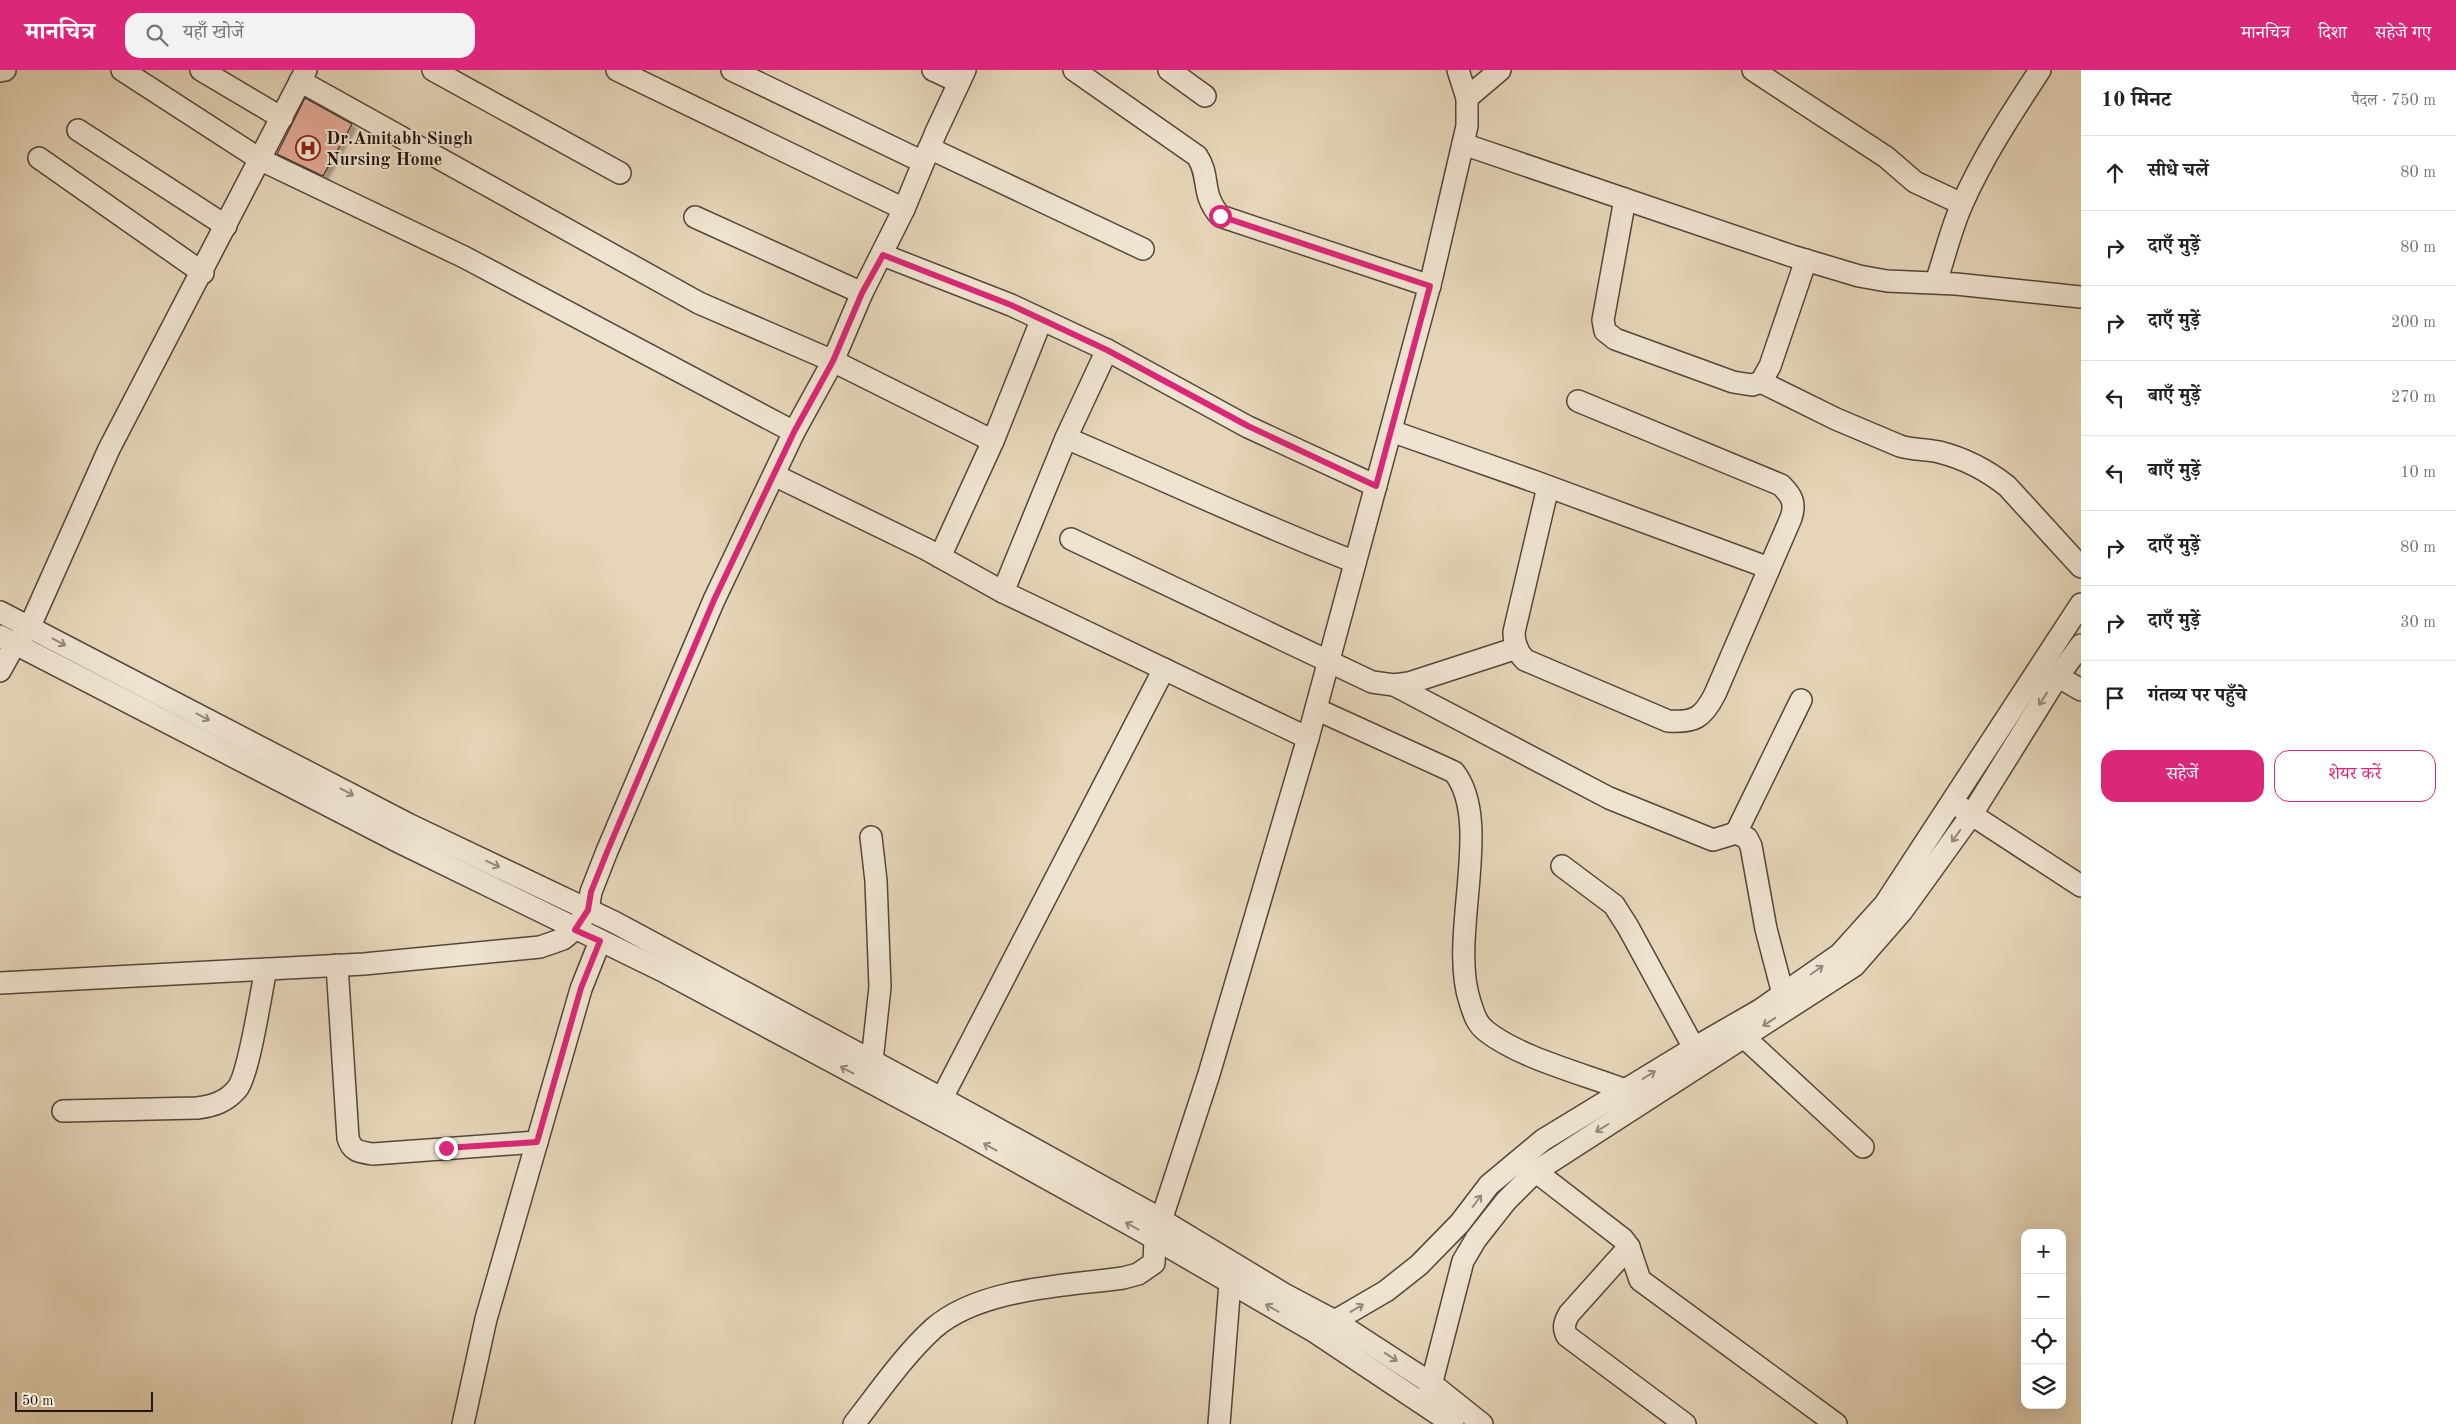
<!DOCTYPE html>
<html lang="hi">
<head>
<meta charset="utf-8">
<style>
	body { margin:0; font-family:"Old Standard TT","Noto Serif Devanagari",serif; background:#f2f2f2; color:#202124 }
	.controls { position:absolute; right:15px; bottom:15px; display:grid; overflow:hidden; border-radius:10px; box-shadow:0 5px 20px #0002 }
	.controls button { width:45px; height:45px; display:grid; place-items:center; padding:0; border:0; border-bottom:1px solid #e0e0e0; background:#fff; color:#202124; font:25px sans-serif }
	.scale { position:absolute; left:15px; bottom:12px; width:138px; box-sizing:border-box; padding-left:5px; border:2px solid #221611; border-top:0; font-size:14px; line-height:18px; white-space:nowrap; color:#221611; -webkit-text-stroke:4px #efe4d1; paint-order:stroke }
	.stop { position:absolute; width:15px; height:15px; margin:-11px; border:4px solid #db2777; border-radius:50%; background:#fff }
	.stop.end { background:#db2777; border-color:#fff; box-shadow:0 1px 5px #0008 }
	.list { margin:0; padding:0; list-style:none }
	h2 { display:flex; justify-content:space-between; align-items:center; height:65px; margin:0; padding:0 20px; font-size:21px }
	h2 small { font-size:16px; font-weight:400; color:#757577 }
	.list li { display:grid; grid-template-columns:32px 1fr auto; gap:15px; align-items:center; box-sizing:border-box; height:75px; padding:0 20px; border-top:1px solid #e0e0e0 }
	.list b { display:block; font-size:19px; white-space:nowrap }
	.list em { font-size:16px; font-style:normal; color:#757577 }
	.actions { display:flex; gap:10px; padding:15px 20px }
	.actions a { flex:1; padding:11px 0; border:1px solid #db2777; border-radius:15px; text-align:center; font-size:18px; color:#db2777 }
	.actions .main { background:#db2777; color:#fff }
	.icon { flex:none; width:28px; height:28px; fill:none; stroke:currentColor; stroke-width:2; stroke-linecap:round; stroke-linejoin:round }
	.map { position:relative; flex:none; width:2081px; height:1354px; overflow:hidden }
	header { display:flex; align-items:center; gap:30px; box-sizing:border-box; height:70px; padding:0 25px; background:#db2777; color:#fff }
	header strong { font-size:24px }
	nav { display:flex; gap:28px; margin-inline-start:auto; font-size:18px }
	.search { width:350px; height:45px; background:#f2f2f2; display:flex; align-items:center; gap:12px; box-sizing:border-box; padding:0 18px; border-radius:15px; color:#757577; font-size:19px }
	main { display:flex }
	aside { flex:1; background:#fff }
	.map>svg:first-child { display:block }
	.building { fill:#e1a894; stroke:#221611; filter:url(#shadow) }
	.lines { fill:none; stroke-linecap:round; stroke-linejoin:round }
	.minor-casing { stroke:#53463b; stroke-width:24 }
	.minor { stroke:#efe4d1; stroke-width:21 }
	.oneway { stroke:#93877b }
	.route { stroke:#db2777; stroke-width:6 }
	.labels { text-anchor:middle; stroke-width:4; stroke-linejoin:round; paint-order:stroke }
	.poi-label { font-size:18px; font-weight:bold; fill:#221611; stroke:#efe4d1; text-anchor:start }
</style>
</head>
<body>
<header>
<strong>मानचित्र</strong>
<div class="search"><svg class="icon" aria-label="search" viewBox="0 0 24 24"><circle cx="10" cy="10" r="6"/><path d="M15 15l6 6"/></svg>यहाँ खोजें</div>
<nav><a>मानचित्र</a><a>दिशा</a><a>सहेजे गए</a></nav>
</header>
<main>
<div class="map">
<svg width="2081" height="1354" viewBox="0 0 2081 1354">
	<defs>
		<filter id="shadow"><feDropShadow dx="4.5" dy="4.5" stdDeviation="1" flood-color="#0004"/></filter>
	</defs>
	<rect width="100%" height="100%" fill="#e6d5b8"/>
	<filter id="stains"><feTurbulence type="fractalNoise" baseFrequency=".004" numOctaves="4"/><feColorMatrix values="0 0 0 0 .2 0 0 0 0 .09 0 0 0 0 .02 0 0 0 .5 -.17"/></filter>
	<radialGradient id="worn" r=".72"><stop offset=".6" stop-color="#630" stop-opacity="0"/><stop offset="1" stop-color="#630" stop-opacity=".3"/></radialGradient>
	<polygon class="building" points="305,28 352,54 323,106 277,84"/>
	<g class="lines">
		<defs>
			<g id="minor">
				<polyline points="122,0 261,90 464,187 794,362"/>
				<polyline points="201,0 282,48"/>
				<polyline points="433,0 620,103"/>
				<polyline points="617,0 904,139"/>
				<polyline points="732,0 923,92"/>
				<polyline points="933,0 959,12"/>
				<path d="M1074 0 1197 86C1211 107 1200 123 1220 146L1430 216"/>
				<polyline points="1169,0 1205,26"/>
				<polyline points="1753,0 1886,87 1915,112 1962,134"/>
				<polyline points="0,1 5,0"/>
				<polyline points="300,11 699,233 833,291 993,371"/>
				<polyline points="1467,28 1500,0"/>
				<polyline points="78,60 226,156"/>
				<polyline points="1463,74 1792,186 1859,206 1887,211 1956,214 2081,227"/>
				<polyline points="929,78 1143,179"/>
				<polyline points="39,88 203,203"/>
				<polyline points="1625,129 1603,250 1605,261 1615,269 1733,312 1752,315 1761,312 1770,296 1806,190"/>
				<polyline points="695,147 862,223"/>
				<polyline points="883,185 1011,235 1107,280 1248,357 1376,416"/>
				<path d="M1936 212C1945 186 1951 158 1963 132 1984 85 2012 43 2040 0"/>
				<path d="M1761 312 1836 349 1900 376C1913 380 1926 379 1939 382 1963 388 1988 401 2007 416L2081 497"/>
				<polyline points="1391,361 1536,412 1769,498"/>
				<path d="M1066 368C1163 409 1257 454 1355 492"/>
				<polyline points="774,405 926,479 1003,522 1308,668"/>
				<path d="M1548 417 1514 562C1514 573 1517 582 1525 590L1668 651C1694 653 1703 648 1715 624L1791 448C1796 433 1792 426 1781 415L1578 331"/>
				<polyline points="1071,469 1372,612 1394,615 1409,613 1517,578"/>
				<polyline points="940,487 993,371 1041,251"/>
				<polyline points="1003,522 1066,368 1107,280"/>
				<polyline points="0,542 408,754 614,852 967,1042 1150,1143 1284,1224 1335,1251 1432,1314 1482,1354"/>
				<polyline points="0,566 399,772 663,901 958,1059 1140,1160 1315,1262 1453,1354"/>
				<polyline points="2045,599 2081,620"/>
				<polyline points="0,601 15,574 30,556 109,379 306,0"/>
				<polyline points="1394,615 1609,728 1713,770 1736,763 1747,768 1751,776 1766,859 1783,924"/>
				<path d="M1316 639 1454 702C1494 752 1448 867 1470 932 1474 944 1476 953 1486 961 1520 988 1584 1004 1625 1020"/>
				<polyline points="1960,737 2081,816"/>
				<polyline points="1736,763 1801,630"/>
				<polyline points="871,767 876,811 880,917 872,991"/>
				<polyline points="1562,796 1614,835 1628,857 1694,978"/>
				<path d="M337 895 348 1068C352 1082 360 1082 373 1084L537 1072"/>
				<polyline points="0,913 364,894 540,877 563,869 575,859 588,840 591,822 607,781 714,530 794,362 833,291 862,223 904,139 936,62 965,0"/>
				<polyline points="1745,968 1863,1077"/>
				<polyline points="942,1028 1164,599"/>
				<path d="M63 1041 197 1038C213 1036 226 1032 237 1019 249 1005 261 922 266 899"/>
				<polyline points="1526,1094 1623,1169 1629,1177 1640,1210 1836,1354"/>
				<path d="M1629 1177 1569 1244C1564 1253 1563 1258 1567 1266L1685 1354"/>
				<polyline points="1326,1256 1386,1221 1419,1195 1460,1153 1489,1115 1543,1070 1694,978 1760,940 1840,884 1885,834 2081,534"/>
				<polyline points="1428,1327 1463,1191 1476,1169 1506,1131 1535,1102 1854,896 1902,841 1972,744 2058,606 2081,575"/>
				<polyline points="463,1354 486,1249 581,919 600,871"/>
				<path d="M854 1354C878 1323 905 1284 934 1258 980 1218 1065 1216 1123 1208L1138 1204 1154 1193 1155 1169 1209 1004 1308 668 1432 207 1467 56V28L1458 0"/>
				<polyline points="1219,1354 1230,1213"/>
			</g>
		</defs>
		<use href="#minor" class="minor-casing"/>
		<use href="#minor" class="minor"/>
	</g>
	<defs><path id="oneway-shaft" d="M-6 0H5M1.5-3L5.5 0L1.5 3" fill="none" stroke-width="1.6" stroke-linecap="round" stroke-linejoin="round" transform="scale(1.25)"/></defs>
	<g class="oneway">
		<use href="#oneway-shaft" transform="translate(59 572) rotate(28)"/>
		<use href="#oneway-shaft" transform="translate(2043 629) rotate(122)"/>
		<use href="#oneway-shaft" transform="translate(203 647) rotate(28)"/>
		<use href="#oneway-shaft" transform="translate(347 722) rotate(28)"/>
		<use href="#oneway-shaft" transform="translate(1956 766) rotate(126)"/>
		<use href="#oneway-shaft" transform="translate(493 794) rotate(25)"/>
		<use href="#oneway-shaft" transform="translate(1817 900) rotate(-35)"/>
		<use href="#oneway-shaft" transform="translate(1769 952) rotate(147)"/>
		<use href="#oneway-shaft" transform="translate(847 1000) rotate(-152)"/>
		<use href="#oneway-shaft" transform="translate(1649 1005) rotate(-32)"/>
		<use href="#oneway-shaft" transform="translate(1602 1058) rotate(148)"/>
		<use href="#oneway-shaft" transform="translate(990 1077) rotate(-151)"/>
		<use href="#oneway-shaft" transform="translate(1477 1131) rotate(-53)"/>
		<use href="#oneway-shaft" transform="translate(1132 1156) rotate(-151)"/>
		<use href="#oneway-shaft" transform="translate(1272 1238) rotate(-150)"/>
		<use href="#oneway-shaft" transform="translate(1357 1238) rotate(-31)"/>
		<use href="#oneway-shaft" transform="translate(1391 1287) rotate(33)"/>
	</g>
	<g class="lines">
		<polyline class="route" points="446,1078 537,1072 581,918 600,871 575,860 588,840 591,822 607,782 714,530 794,362 833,291 862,223 883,185 1011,235 1107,280 1248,356 1376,416 1430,216 1220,146"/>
	</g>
	<defs>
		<symbol id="hospital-ring" viewBox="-11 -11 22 22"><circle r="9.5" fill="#efe4d1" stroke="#8f2418" stroke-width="1.5"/><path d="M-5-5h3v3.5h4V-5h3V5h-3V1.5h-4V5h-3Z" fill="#8f2418"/></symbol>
	</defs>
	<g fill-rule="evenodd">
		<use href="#hospital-ring" x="294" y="64" width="28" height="28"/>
	</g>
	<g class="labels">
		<g class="poi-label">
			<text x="326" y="74">Dr.Amitabh Singh<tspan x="326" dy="21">Nursing Home</tspan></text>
		</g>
	</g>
	<rect width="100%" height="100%" filter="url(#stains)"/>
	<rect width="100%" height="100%" fill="url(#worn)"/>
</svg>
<div class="controls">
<button>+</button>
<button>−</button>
<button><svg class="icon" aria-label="locate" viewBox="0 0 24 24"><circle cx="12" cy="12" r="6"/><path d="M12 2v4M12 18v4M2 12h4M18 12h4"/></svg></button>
<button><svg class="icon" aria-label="layers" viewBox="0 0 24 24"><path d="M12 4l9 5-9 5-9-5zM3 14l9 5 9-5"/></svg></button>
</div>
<div class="scale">50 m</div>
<div class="stop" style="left:1220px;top:146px"></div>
<div class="stop end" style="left:446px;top:1078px"></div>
</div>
<aside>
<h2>10 मिनट<small>पैदल · 750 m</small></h2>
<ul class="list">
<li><svg class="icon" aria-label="ahead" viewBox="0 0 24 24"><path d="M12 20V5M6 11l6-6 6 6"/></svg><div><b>सीधे चलें</b></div><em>80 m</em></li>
<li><svg class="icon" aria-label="right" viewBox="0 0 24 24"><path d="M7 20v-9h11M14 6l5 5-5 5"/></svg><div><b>दाएँ मुड़ें</b></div><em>80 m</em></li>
<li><svg class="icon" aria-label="right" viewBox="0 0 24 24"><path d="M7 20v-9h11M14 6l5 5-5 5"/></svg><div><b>दाएँ मुड़ें</b></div><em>200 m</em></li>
<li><svg class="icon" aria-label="left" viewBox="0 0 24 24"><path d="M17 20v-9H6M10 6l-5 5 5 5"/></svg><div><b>बाएँ मुड़ें</b></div><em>270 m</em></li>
<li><svg class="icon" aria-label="left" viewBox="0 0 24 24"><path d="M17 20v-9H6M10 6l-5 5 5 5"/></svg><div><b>बाएँ मुड़ें</b></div><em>10 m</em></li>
<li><svg class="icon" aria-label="right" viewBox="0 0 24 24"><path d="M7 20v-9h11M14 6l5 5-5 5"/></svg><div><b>दाएँ मुड़ें</b></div><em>80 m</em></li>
<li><svg class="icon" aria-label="right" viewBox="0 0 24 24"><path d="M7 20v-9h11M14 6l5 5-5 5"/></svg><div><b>दाएँ मुड़ें</b></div><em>30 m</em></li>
<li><svg class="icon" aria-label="arrive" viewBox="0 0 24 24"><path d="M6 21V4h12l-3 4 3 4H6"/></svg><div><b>गंतव्य पर पहुँचे</b></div></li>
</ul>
<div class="actions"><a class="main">सहेजें</a><a>शेयर करें</a></div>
</aside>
</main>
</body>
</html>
